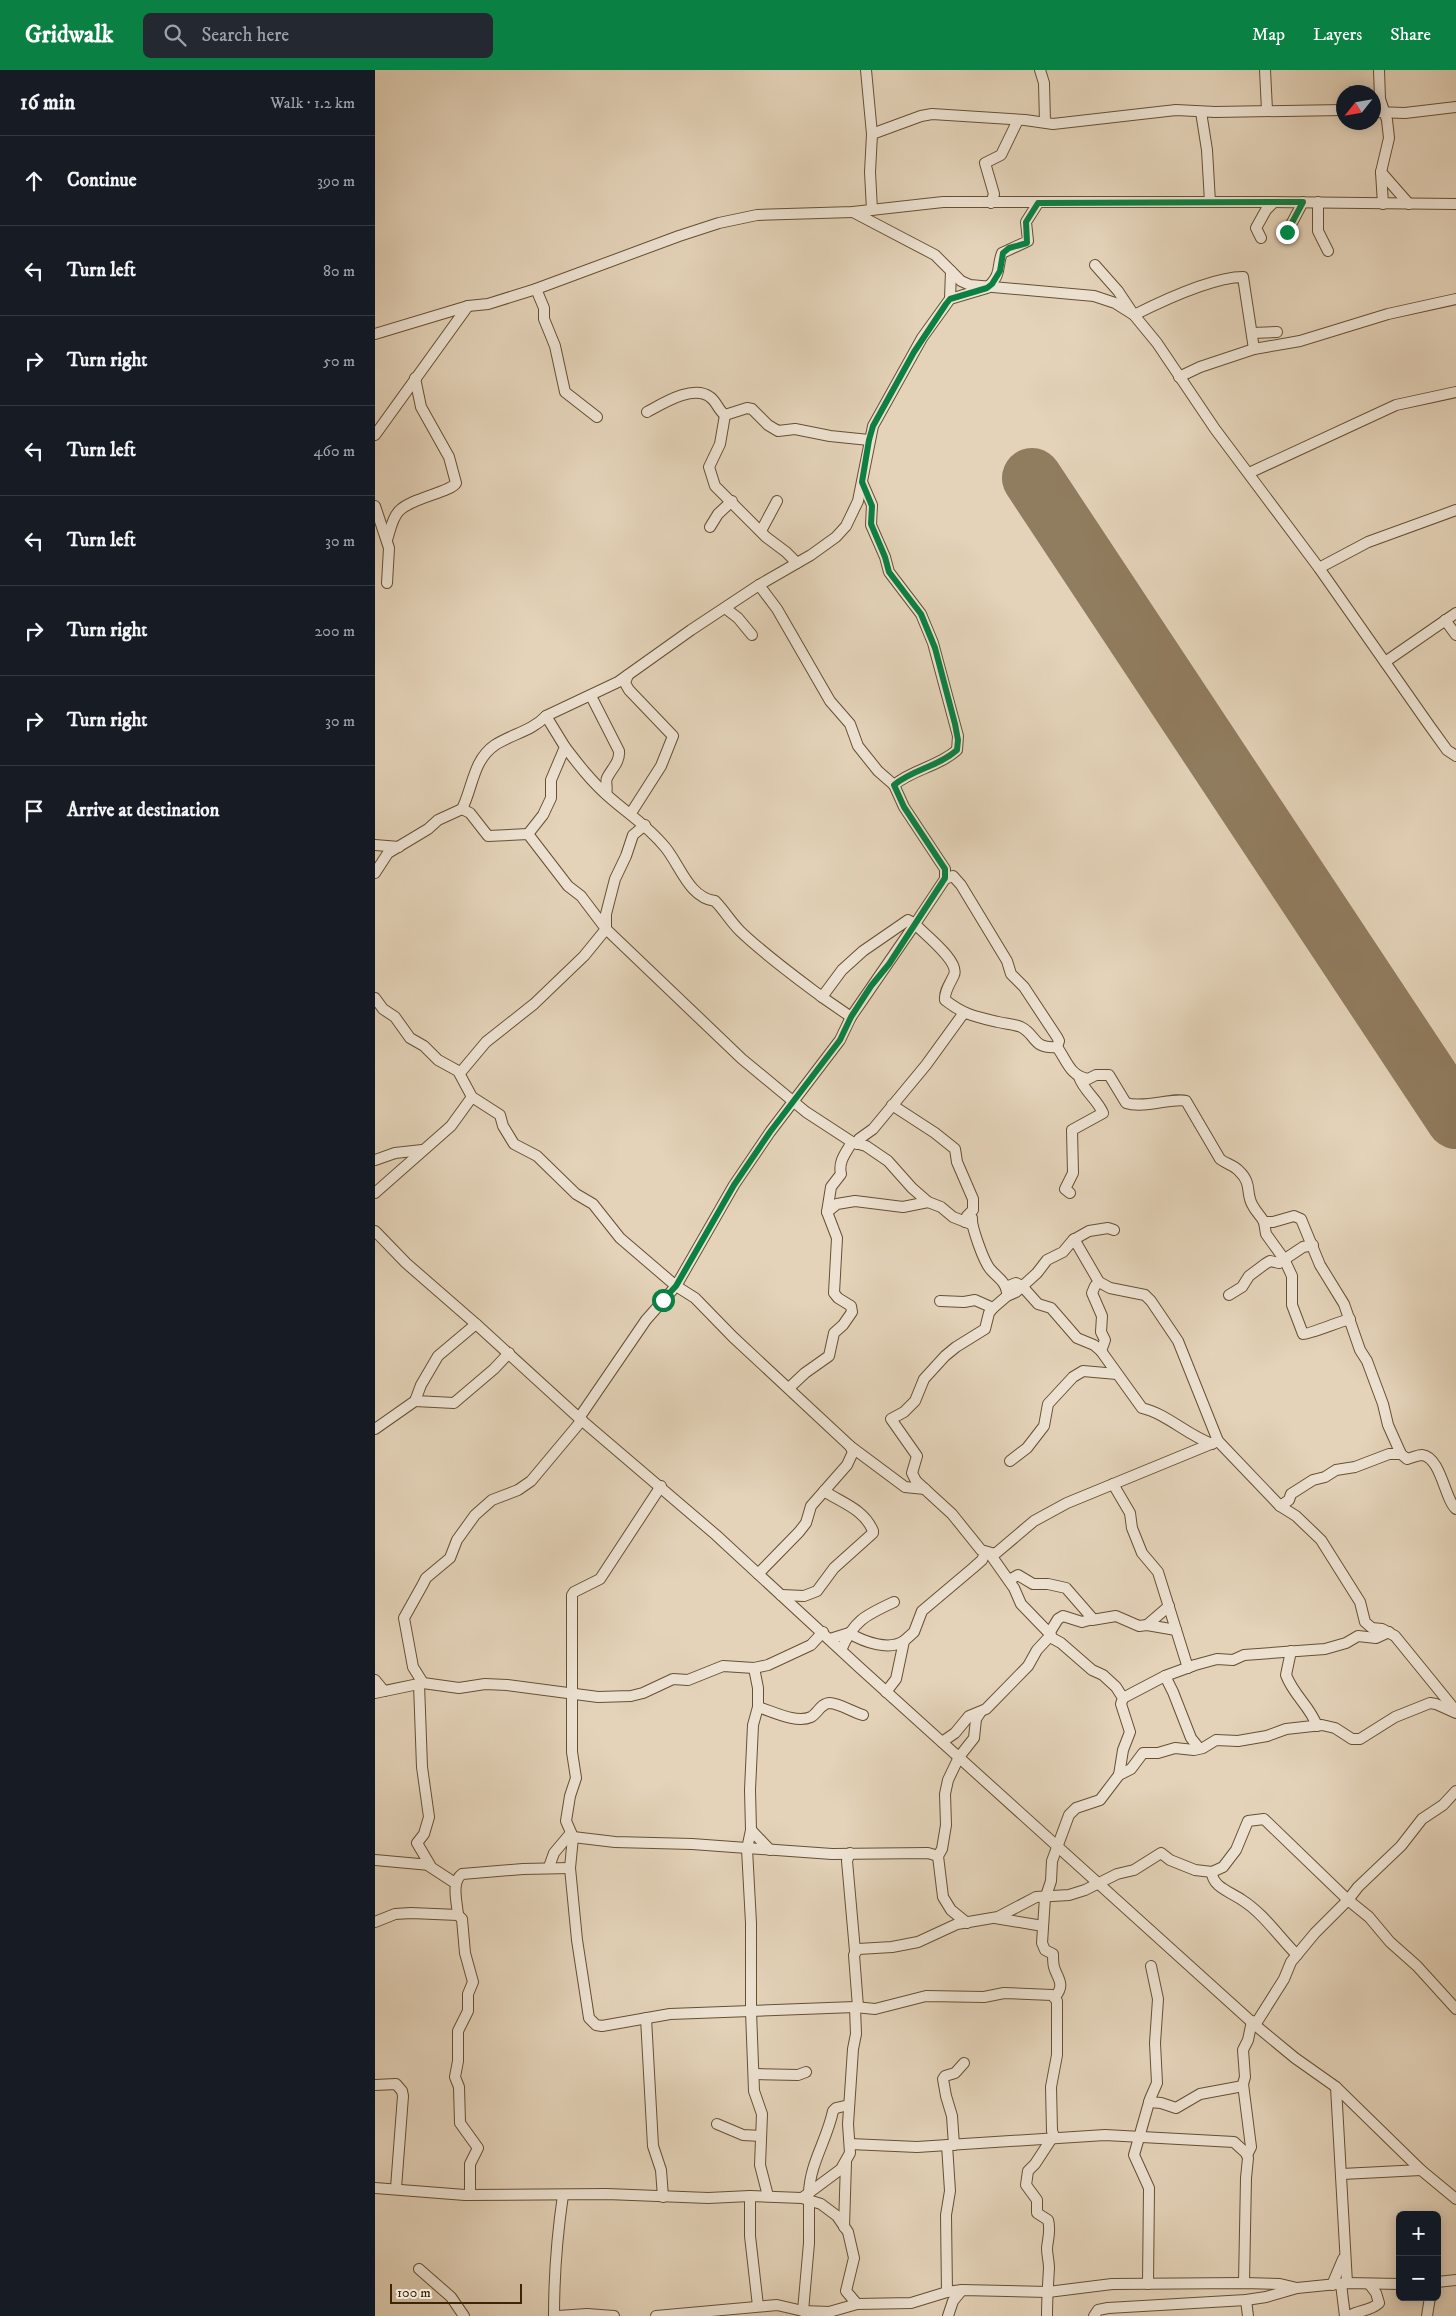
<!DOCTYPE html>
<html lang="en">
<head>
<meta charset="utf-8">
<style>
	body { margin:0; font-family:"IM FELL DW Pica",serif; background:#242831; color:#f1f3f6 }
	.controls { position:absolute; right:15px; bottom:15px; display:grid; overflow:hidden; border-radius:8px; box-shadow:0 2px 12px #0003 }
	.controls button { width:45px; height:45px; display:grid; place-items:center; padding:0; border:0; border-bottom:1px solid #363941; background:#171b24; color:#f1f3f6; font:25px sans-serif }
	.compass { position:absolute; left:961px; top:15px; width:45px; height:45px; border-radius:50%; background:#171b24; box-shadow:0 2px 12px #0003; rotate:239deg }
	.scale { position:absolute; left:15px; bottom:12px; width:132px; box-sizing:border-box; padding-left:5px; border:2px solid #3c2505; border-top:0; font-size:14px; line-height:18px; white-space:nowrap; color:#3c2505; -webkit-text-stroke:4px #ede2d2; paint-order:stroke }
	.stop { position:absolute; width:15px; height:15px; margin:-11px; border:4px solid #0b8043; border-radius:50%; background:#fff }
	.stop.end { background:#0b8043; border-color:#fff; box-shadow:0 1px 5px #0008 }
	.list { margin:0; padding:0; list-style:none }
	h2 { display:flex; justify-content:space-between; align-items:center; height:65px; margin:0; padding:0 20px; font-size:21px }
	h2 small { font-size:16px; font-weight:400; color:#9ea1a6 }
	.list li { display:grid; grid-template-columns:32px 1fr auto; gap:15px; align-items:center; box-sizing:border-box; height:90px; padding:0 20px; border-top:1px solid #363941 }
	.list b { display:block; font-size:19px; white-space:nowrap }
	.list em { font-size:16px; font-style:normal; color:#9ea1a6 }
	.icon { flex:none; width:28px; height:28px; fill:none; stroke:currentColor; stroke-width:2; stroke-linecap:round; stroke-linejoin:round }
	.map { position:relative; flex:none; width:1081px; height:2246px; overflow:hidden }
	header { display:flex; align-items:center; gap:30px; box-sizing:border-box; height:70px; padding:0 25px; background:#0b8043; color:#fff }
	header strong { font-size:24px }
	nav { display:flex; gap:28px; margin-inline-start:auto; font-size:18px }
	.search { width:350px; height:45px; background:#242831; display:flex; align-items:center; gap:12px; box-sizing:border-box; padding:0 18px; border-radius:8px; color:#9ea1a6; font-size:19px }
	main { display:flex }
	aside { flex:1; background:#171b24 }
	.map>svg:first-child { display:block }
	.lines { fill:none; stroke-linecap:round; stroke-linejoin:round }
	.runway { stroke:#907c5f; stroke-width:60 }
	.minor-casing { stroke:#665032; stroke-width:12 }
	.minor { stroke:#ede2d2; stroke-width:10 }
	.route { stroke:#0b8043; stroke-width:6 }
</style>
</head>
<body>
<header>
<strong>Gridwalk</strong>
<div class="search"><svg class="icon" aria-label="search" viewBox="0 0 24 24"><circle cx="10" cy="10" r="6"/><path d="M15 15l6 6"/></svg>Search here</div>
<nav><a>Map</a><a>Layers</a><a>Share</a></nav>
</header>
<main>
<aside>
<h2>16 min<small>Walk · 1.2 km</small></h2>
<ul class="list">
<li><svg class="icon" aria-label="ahead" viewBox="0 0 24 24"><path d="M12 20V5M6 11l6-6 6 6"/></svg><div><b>Continue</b></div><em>390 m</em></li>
<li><svg class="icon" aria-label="left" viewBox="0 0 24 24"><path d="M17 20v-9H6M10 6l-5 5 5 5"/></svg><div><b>Turn left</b></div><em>80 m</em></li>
<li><svg class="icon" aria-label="right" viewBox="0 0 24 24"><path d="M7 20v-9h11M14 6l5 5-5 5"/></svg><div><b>Turn right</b></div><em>50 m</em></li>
<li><svg class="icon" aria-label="left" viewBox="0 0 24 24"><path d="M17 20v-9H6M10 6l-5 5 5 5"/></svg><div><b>Turn left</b></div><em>460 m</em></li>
<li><svg class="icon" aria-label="left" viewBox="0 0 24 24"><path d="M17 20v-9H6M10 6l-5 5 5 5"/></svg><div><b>Turn left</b></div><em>30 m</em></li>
<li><svg class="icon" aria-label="right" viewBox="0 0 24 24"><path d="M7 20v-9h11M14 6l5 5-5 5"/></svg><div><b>Turn right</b></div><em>200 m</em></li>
<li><svg class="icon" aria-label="right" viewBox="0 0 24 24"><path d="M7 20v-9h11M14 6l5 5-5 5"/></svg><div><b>Turn right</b></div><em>30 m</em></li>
<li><svg class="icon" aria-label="arrive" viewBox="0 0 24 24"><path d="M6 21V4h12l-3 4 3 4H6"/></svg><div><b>Arrive at destination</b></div></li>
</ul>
</aside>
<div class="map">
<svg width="1081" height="2246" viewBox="0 0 1081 2246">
	<rect width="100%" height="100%" fill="#e4d3b9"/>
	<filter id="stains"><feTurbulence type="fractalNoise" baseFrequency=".004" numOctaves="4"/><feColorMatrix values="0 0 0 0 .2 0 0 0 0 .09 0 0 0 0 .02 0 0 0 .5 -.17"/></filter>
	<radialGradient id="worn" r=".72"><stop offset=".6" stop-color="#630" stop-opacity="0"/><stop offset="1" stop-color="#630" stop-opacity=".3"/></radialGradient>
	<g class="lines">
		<polyline class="runway" points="657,408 1081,1049"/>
		<defs>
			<g id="minor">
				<polyline points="491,0 497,64 495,102 497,140"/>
				<polyline points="665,0 669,13 670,52"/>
				<polyline points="890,0 892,40"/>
				<polyline points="1004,0 1005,29 1012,50 1014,68 1006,102 1008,134"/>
				<polyline points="826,42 832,80 835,132"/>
				<polyline points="998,42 1030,43 1081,37"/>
				<polyline points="497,64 546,46 557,44 650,50 678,54 801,40 840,42 968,40"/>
				<polyline points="1006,102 1034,134"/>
				<polyline points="943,132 943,161 953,181"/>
				<polyline points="616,133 619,124 610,93 626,85 643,50"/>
				<polyline points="478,142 560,185 586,211 595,215 719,226 740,233 759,245 782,273 840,359 944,498 1054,655 1072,680 1081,686"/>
				<polyline points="912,162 928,132"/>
				<polyline points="886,168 881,158 891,140 899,132"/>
				<path d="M720 195 743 221 759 245C787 231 837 207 868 207L879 279"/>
				<polyline points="161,219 169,238 169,249 180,276 190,322 222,347"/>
				<polyline points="575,229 576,201"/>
				<polyline points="877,263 902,262"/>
				<polyline points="0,264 93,236 113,234 161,219 304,166 344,153 382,145 478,142 568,132 892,132 1081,134"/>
				<polyline points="804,307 825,297 879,279 925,271 1013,244 1081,229"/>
				<path d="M272 342C287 334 318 314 335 327 342 332 343 340 350 345L372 338 377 339 393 355 403 361 420 359 455 366 494 370"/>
				<polyline points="350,345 345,374 334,397 340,416 391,467 411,482 422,493"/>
				<polyline points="0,365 93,236"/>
				<polyline points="874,403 1021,335 1081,322"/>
				<path d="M487 412 497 435 496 455 510 487 514 502 546 544 558 573 583 666 582 680C563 697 538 699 519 715L529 737 570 799V809L540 854C549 864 585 891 579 905 576 912 569 921 570 930 589 945 601 947 623 952 631 954 639 954 646 957 662 965 657 979 682 977 692 991 695 1006 713 1009L721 1005H734L751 1033C769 1039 800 1027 811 1031L845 1089C851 1094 859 1095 864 1101 878 1114 870 1124 878 1136 881 1142 886 1146 889 1152H898L919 1146 926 1149 945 1195 969 1234 985 1280 992 1291 1008 1334 1013 1355 1026 1384 1032 1389C1037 1388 1042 1385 1047 1385 1066 1387 1070 1430 1081 1439"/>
				<polyline points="0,436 14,478 12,513"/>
				<polyline points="335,457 343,444 357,431"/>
				<polyline points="386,461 402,431"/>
				<path d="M12 470C15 461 17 448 24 441 36 428 76 422 81 413L74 387 46 337 40 308"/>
				<polyline points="944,498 993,472 1081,440"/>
				<polyline points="384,515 402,539 455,631 475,654 483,676 503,701 519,715"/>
				<polyline points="350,538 363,548 377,565"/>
				<polyline points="1070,550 1081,565"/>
				<polyline points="1010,592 1081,543"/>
				<polyline points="253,605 250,613 254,620 298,666 286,696 256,743"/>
				<path d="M216 626 244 681C245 692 237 698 232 708 230 712 233 718 231 724"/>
				<polyline points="87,739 95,743 113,766 153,764 193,816 206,826 231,859 367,989 431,1042 477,1072 491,1076 513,1091 537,1118 553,1132 566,1137 578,1147 596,1154"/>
				<polyline points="153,764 168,745 176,728 176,710 190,677 171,646"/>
				<polyline points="0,775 24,777"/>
				<path d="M0 803 13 783 53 759 63 750 87 739C98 717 98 690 120 675 137 664 157 661 171 646L243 612 316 560 384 515 436 485 461 467 471 456 483 431 498 356 547 268 575 229 612 218C628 203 621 198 627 183L653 171 651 152 663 133"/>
				<polyline points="570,809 578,806 586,815 632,891 636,904 649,917 682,967 684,971 682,977"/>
				<polyline points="447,927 476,947"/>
				<path d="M0 928 8 939 20 947 35 968 49 976 63 990 83 1001 97 1027 125 1045 128 1056 139 1074 162 1086 201 1124 218 1134 245 1168 301 1216 359 1115 395 1062 465 970 476 947 540 854 533 850 488 881 467 900 447 927C419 906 390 885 365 861 355 851 349 840 340 831 314 828 305 795 290 777 272 755 253 744 233 726 216 711 203 694 190 677"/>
				<polyline points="85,1003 111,972 159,934 209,886 231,859 231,844 240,809 251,786 258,765 270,755"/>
				<polyline points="517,1035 560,1063 580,1079 582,1092 598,1129 598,1140 592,1146 590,1152"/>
				<polyline points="482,1074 484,1069 498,1059 551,995 588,944"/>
				<polyline points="0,1090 20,1083 47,1080"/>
				<polyline points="0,1123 76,1056 97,1027"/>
				<path d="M695 1123 690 1119 698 1103 697 1060 728 1043C722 1029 709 1021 704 1007"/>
				<polyline points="452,1142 462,1134 480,1131 528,1137 553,1132"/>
				<path d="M597 1148C596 1156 609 1193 616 1200 623 1208 630 1211 632 1222"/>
				<path d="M889 1152 891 1164 909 1189 917 1206V1235L928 1264C932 1265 966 1251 975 1249"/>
				<polyline points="739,1160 733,1158 714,1161 698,1170 688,1182 672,1190 662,1203 641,1222 632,1226 618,1238 614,1243 610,1259 581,1277 570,1286 549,1309 540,1331 529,1342 516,1349 542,1386 537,1403 541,1411 577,1444 606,1480 620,1484 659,1451 692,1433 843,1371"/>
				<polyline points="0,1161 31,1193 101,1254 204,1348 341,1465 485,1598 880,1955 920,1988 961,2017 1046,2100 1081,2129"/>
				<polyline points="699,1169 724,1212 735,1218 770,1225 776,1231 803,1271 843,1371 905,1436 921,1446 946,1470 985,1532 990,1552 997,1558 1007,1559 1020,1566 1081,1641"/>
				<polyline points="724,1212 720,1216 717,1223 727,1246 726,1262 730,1270 726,1281"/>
				<path d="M631 1217 641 1213 647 1216 663 1234 676 1238 702 1268 719 1275 726 1281 767 1338C792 1344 812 1365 837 1374"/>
				<polyline points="854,1225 867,1217 874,1206 890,1194 895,1191 904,1193 928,1177 938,1175"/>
				<polyline points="565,1231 589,1232 600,1230 618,1238"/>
				<path d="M414 1318 430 1303 454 1286 459 1263 468 1255 477 1242 476 1236 463 1228 459 1223 462 1168 452 1142 456 1117 466 1104C463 1091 471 1083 477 1072"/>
				<polyline points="40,1331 79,1333 119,1299 134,1283"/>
				<polyline points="204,1348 271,1250 301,1216 320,1228 358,1267 475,1376 478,1382 472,1395 436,1436 431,1453 424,1462 383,1504"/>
				<polyline points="0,1359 40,1331 46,1315 63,1286 101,1254"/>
				<polyline points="475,1376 530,1417 550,1419"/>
				<polyline points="635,1391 652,1378 669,1356 673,1334 698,1307 708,1301 742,1304"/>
				<polyline points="738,1414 755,1443 757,1458 767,1483 783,1502 813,1598"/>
				<polyline points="286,1416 225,1509 199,1522 197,1525 197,1682 201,1708 195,1726 191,1751 198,1767 195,1798 202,1870 214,1948 221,1955 227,1956 295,1944 480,1937 500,1939 551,1926 609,1927 629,1923 677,1925 682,1931 682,1985 676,2017 677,2061 680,2068"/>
				<polyline points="905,1436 914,1430 916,1424 938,1410 950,1407 961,1400 980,1397 1014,1384 1026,1384"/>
				<polyline points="634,1510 643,1505 658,1514 673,1514 691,1518 718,1549 707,1552 688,1546 683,1549 675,1562"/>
				<path d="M406 1525 429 1526 442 1521 459 1498 498 1463V1461C489 1439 467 1433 449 1421"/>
				<polyline points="717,1550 741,1546 764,1556 772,1555 801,1560"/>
				<polyline points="772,1555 794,1536"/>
				<polyline points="675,1567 686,1573 717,1600 728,1605 741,1617 748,1628 746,1634 755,1662 748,1680 744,1705"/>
				<path d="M455 1569 474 1563C489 1572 514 1581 529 1571"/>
				<path d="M466 1580C479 1550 491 1545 519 1532"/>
				<path d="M916 1581 911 1605C919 1626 935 1636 942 1656"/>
				<polyline points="379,1598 383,1618 383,1637 378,1655 375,1720 376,1760 372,1779 376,1853 376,1941 379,2021 387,2044 385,2095 393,2126"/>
				<polyline points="790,1606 798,1622 816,1668 824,1678"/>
				<polyline points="0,1610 9,1621"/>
				<polyline points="48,1613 38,1597 29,1548 48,1514 51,1508 75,1488 82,1470 100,1445 117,1430 143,1420 156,1411 207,1350"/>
				<polyline points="511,1622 521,1609 529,1571 539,1562 547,1541 598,1498 607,1490 610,1483"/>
				<polyline points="0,1623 48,1613 84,1618 110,1614 132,1615 223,1627 256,1626 268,1623 298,1609 313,1610 348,1596 379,1598 393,1595 436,1575 448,1562"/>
				<polyline points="748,1628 790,1606 820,1595 842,1589 858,1590 869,1585 950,1579 971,1573 983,1566 1001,1568 1014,1562"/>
				<path d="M383 1637C397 1641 421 1654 436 1647 443 1643 446 1633 455 1633 466 1634 477 1642 488 1645"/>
				<polyline points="567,1672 580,1663 594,1646 611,1639 653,1596 662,1580 676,1565 646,1534 639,1518 615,1484"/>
				<polyline points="376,1760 395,1780"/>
				<polyline points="198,1767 240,1772 317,1774 457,1784 553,1783 563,1786"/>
				<polyline points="475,1783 472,1791 480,1881"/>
				<polyline points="0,1790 55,1795 42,1773 49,1764 54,1747 47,1697 44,1614"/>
				<polyline points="54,1796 80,1813"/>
				<polyline points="174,1797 179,1783 195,1764"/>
				<path d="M837 1802C837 1817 856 1822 867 1830 888 1843 904 1867 922 1885"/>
				<polyline points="671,1826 676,1811 677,1791 694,1745 701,1738 725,1730 744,1705 756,1699 768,1683 783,1683 800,1678 819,1680 828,1678 841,1670 863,1671 892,1666 911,1659 947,1655 960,1658 977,1669 985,1669 1020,1647 1055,1633 1061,1634 1081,1643"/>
				<path d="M670 1827 667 1873 670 1880 678 1884C678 1888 678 1893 679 1897 682 1908 691 1914 680 1927"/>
				<path d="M83 1845C82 1832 76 1812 87 1804L148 1799 195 1798"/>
				<polyline points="620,1848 668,1856"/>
				<polyline points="0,1852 20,1844 36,1843 83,1845 87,1849 90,1883 98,1912 93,1924 93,1941 83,1961 83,1991 80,2007 84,2017 85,2053 103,2078 95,2094 95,2125"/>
				<polyline points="592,1853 576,1840 568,1827 563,1786 567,1779 571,1755 570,1724 573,1710 584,1687 599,1668 601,1649 605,1643"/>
				<polyline points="483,1937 479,1885 483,1879 517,1877 543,1872 582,1854 623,1847 661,1827 694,1825 710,1820 742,1804 759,1800 786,1783 795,1790 820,1800 837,1802 848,1797 861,1780 873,1751 889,1749 973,1830 994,1847 1015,1872 1042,1896 1081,1939"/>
				<polyline points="271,1948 278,2076 286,2100 288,2127"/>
				<polyline points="880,1955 909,1909 916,1892 940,1863 973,1830 983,1817 1026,1776 1047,1749 1068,1735 1081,1721"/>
				<polyline points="379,2004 423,2005 431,2002"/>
				<polyline points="0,2015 21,2014 27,2021 28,2026 21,2118"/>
				<polyline points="961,2017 972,2213"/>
				<polyline points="774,2032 786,2033 801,2038 825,2024 868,2016"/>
				<polyline points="342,2054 368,2065 386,2066"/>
				<polyline points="475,2074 542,2077 730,2065 859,2072 871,2083 873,2088 871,2108 869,2213"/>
				<polyline points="572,2075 575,2121 571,2145 572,2222"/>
				<polyline points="579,2075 577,2046 571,2026 568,2009 570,2006 580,2003 589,1993"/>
				<polyline points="872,2085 876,2077 868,2014 870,2007 868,1980 873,1970 877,1951"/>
				<polyline points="967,2104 1046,2100"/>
				<polyline points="0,2118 90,2125 232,2124 333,2128 375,2126 427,2128 446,2134 462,2146 473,2162 479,2188 471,2221 482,2234"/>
				<path d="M434 2123C435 2093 452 2070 458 2041L461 2038 474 2035"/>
				<polyline points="375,2126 375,2166 383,2236"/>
				<polyline points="427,2128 466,2099 475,2083 473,2054 478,1979 481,1964 480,1937"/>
				<polyline points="469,2157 471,2092"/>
				<polyline points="44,2199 76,2227 89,2246"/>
				<polyline points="1062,2212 1081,2210"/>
				<polyline points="773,2214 774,2118 759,2085 775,2029 782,2013 780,1973 783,1929 776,1896"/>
				<polyline points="966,2214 970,2246"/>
				<polyline points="957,2215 968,2189"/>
				<polyline points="871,2230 873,2246"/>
				<polyline points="428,2241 434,2173 434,2130"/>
				<path d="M179 2246C179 2205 182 2166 188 2125"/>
				<polyline points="183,2246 212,2244 239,2246"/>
				<polyline points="281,2246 402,2235 428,2241 454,2242 482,2234 536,2233 572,2222 587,2220 673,2222 737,2214 869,2213 905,2214 922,2218"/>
				<polyline points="573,2246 578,2231 587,2220"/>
				<path d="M672 2246C672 2230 673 2214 674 2198 674 2191 672 2185 672 2178 673 2168 676 2160 673 2150L662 2143V2130L651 2115 653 2101 660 2094 677 2068"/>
				<polyline points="719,2246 723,2240 733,2238 871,2230 891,2227 922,2218 972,2213 1025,2214"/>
				<path d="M974 2246C984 2240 996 2241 1004 2233L1001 2223 995 2215"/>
				<polyline points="1052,2246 1055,2227"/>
			</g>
		</defs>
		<use href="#minor" class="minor-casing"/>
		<use href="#minor" class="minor"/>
	</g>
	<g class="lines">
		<path class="route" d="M288 1230 301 1216 359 1115 395 1062 465 970 476 947 496 916 514 894 570 808V799L529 737 519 715C538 699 563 697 582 680L583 670 580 654 560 578 546 544 514 502 510 487 496 454 497 436 487 412 494 370 498 356 539 282 571 234 575 229 612 218 617 214 625 201 628 183 634 178 652 173 651 152 663 133 928 132 912 162"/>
	</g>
	<rect width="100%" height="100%" filter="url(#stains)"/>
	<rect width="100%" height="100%" fill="url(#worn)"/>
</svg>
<div class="controls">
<button>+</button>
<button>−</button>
</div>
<svg class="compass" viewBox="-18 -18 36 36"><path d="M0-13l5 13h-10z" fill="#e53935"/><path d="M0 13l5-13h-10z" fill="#9ea1a6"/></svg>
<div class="scale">100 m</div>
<div class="stop" style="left:288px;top:1230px"></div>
<div class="stop end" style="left:912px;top:162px"></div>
</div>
</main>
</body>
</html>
